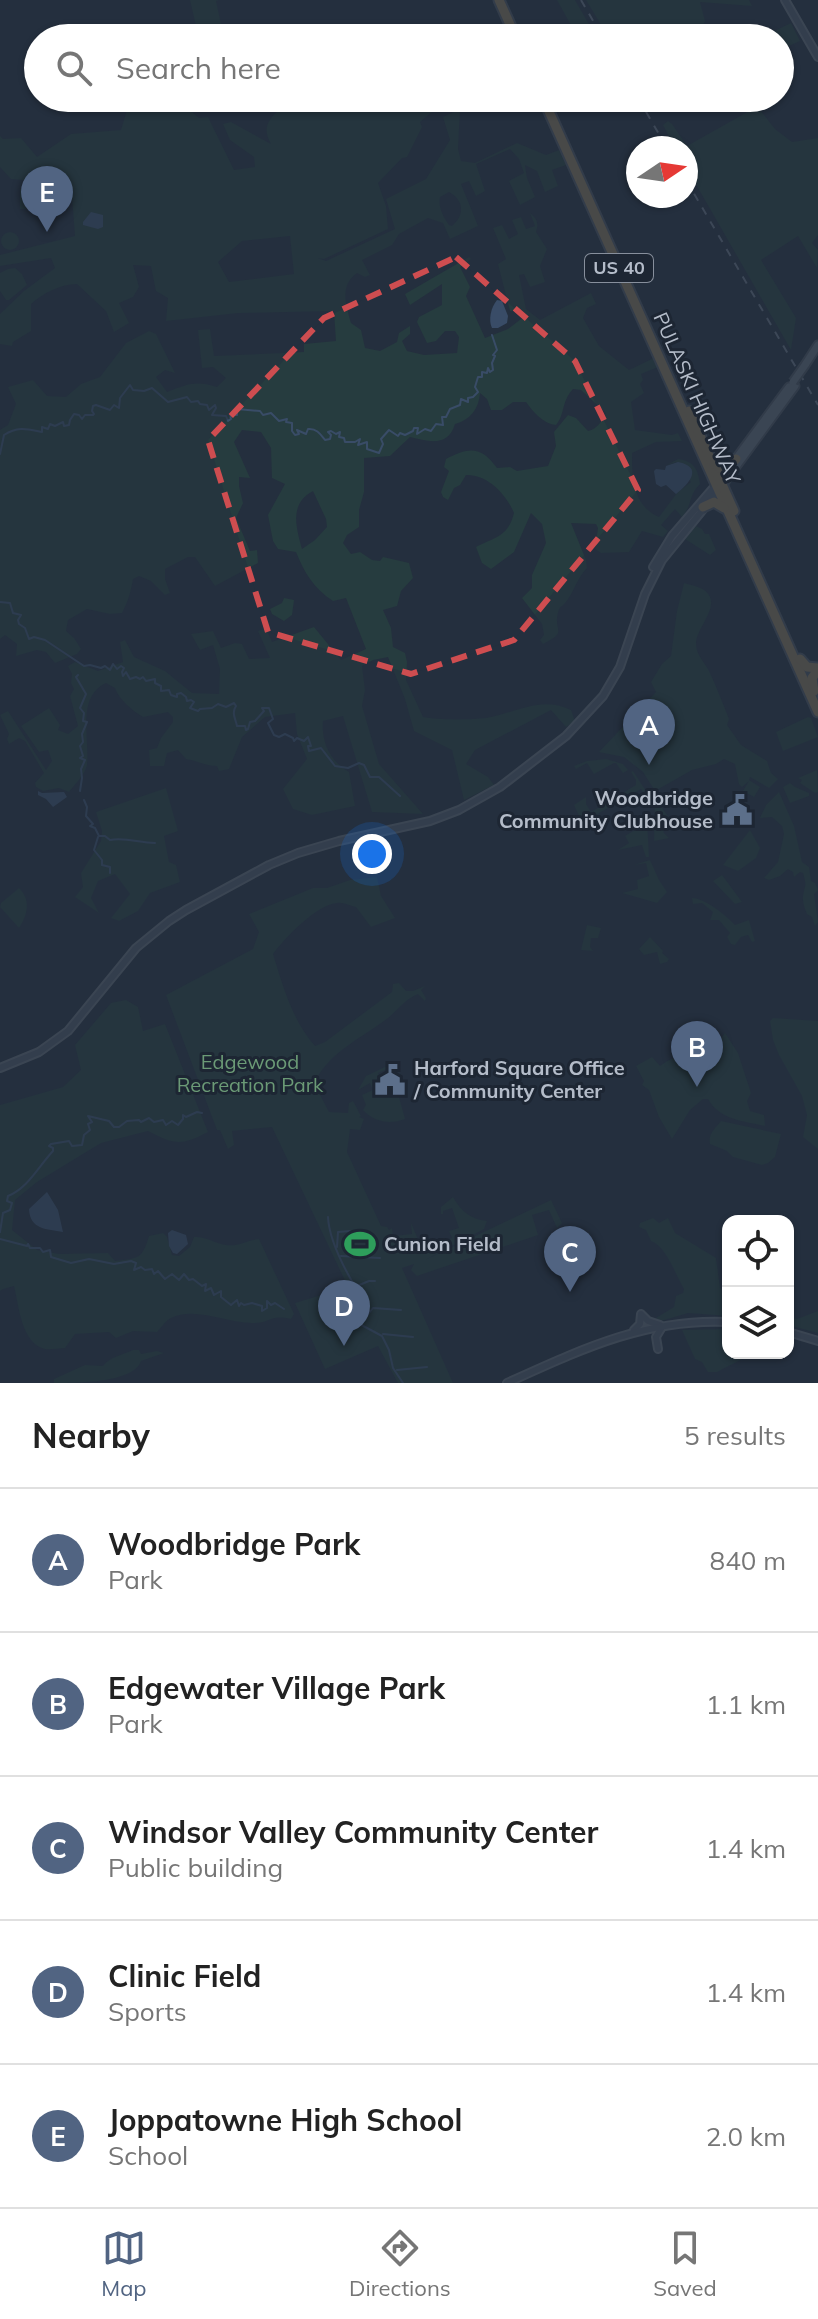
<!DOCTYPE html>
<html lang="en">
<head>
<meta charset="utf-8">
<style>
	body { margin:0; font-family:Mulish,sans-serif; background:#f6f6f6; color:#222 }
	.controls { position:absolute; right:24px; bottom:24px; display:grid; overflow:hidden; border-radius:16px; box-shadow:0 2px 6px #0004 }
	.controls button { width:72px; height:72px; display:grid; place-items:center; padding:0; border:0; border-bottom:2px solid #e0e0e0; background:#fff; color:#222; font:40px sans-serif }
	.compass { position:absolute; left:626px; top:136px; width:72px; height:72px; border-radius:50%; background:#fff; box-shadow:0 2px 6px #0004; rotate:77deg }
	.you { position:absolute; left:372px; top:854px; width:28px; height:28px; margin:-20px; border:6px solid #fff; border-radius:50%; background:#1a73e8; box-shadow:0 0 0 12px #1a73e833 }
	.badge { display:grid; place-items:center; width:52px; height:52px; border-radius:50%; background:#516482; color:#fff; font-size:26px; font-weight:700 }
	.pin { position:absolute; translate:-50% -66px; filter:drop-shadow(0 2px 4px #0008) }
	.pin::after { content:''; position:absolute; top:42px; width:28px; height:24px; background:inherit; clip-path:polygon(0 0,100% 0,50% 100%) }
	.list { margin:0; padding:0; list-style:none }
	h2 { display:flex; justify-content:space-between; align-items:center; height:104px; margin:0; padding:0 32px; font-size:34px }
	h2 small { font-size:26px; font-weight:400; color:#767676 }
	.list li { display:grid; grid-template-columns:52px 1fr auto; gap:24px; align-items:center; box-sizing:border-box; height:144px; padding:0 32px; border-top:2px solid #e0e0e0 }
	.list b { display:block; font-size:30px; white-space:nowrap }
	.list p { margin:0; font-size:26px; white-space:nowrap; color:#767676 }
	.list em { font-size:26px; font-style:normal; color:#767676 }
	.icon { flex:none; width:44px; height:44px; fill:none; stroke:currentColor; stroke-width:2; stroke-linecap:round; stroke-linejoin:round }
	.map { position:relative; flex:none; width:818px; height:1383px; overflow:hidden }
	.search { position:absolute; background:#fff; box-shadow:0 2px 6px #0004; left:24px; right:24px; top:24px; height:88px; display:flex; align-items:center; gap:20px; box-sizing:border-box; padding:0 28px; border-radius:44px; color:#767676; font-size:30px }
	.sheet { height:824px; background:#fff }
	nav { display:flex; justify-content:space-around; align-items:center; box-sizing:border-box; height:112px; border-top:2px solid #e0e0e0; background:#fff; font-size:22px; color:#767676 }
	nav a { display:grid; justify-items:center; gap:4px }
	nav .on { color:#516482 }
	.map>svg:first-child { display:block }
	.green { fill:#263c3f; fill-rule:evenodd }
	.water { fill:#394c67 }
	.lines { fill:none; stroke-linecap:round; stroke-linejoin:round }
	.stream { stroke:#394c67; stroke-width:2 }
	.secondary-casing { stroke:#565f6c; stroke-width:10 }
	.primary-casing { stroke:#414a57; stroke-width:11 }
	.highway-casing { stroke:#434c59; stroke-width:13 }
	.secondary { stroke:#465061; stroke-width:6 }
	.primary { stroke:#56606e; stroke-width:7 }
	.highway { stroke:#746855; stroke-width:9 }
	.rail { stroke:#5a6575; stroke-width:2; stroke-dasharray:8 8; stroke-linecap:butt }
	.primary-bridge-casing { stroke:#414a57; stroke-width:11; stroke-linecap:butt }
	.primary-bridge { stroke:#56606e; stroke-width:7 }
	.marked { fill:none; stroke:#ce4d50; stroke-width:6; stroke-dasharray:16 10; stroke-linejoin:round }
	.labels { text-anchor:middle; stroke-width:6; stroke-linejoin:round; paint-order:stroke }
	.shield { fill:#1d2633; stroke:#878f9c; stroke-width:2 }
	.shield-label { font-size:18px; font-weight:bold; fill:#b4bcc9 }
	.street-label { font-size:20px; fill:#b4bcc9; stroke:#1d2633 }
	.poi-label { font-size:20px; font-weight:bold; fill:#b4bcc9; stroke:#1d2633; text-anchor:start }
	.park-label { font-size:20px; fill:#6b9a76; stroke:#1d2633 }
</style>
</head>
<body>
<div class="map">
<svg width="818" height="1383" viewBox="0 0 818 1383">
	<rect width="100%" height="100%" fill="#242f3e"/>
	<g class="green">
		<polygon points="190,0 219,0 216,1 224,38 201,38 198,35"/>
		<polygon points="557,0 575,0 594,33 584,38 578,38"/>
		<polygon points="586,0 749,0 752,6 700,2 705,21 702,27 685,33 678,27 664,28 671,38 609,38"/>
		<polygon points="791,23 800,41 780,50 780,38 763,38 762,37"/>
		<path d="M184 98H194L187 108 199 118 208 117 234 170 255 167 254 157 230 140 223 124 231 122 271 144C258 121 277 115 290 98H431L434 110 420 122 422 127 407 157 402 158 378 183 386 206 388 229 324 259 318 258 326 261 395 229 386 199 426 179 450 140 443 117 460 109 458 149 461 161 475 163 517 143 546 155 559 150 566 165 552 170 558 186 545 192 537 171 525 165 527 178 535 197 520 205 509 181 524 173 519 159 510 149 476 164 485 191 476 196 469 181 461 184 478 226 450 239 443 223 428 218 399 234 392 245 362 260 370 275 365 277 357 273C339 286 346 305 351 323L361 330 365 348 380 351 397 342 399 333 410 326V334L402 341 407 351 424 355 457 353 459 337 455 331H445L436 341 427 343 417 322 419 317 442 305V284L410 305 405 294 469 257 471 259 460 267 470 287 466 296 485 338 508 329 525 316 522 310 510 311 498 264 506 259 493 228 502 225 509 239 518 234 512 220 521 217 526 229 535 226 530 213C537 219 539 223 536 232L547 249 540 266 545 282 530 287 524 274 519 275 526 309 540 320 591 293 596 304 587 308 583 318 599 346 629 370 654 358 658 367 641 374 643 380 640 384 644 393 631 402 635 430 672 435 678 433 682 441 656 442 632 453C632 477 633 506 659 517L677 493 691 482 677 462 667 465 678 459C694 461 698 469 700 484 688 496 693 504 682 517L675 509 661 525 668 531 663 537 642 531 629 552 601 553 595 549 598 528 596 524 571 523 586 560 587 568C577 578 574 592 566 602 561 608 560 605 558 613 553 632 569 631 543 644L540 640 544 635 542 624 522 598 532 588V575L546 543 542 524 531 513 514 552 491 569 482 563 476 547C495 537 508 537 514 513 506 494 487 474 466 475L460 485 454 488 448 500 443 497 441 492 449 471 444 467 446 459C469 447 481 446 497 468L510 467 517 471 548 466 556 446 554 432 568 415 576 418 588 431C598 429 602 420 606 413L581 390 573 389C561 402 565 415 556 425 544 424 533 412 526 402H513L502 410H491L487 399 480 393C479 409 470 420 455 424 448 448 428 441 410 437L390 456 364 458V492L359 510V527L347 535 343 543 351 554 360 552 372 560 380 561 383 557 409 563 413 578 401 591 397 606 383 610 391 628 393 647 405 653 407 662 406 680 423 717C437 720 470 720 486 718 516 713 541 695 571 710L575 721 566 727 551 710 475 750 466 764 488 777 494 785 464 800 452 750 414 731 405 699 388 657 373 660 362 666 365 690 362 706 379 764 423 814 372 812 343 716 323 721C321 743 331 762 349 772L355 806 312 815 293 809 283 789 307 759 297 734 295 713 265 717 242 737 229 769 219 771 217 766C206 766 198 761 186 759L178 750 167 753 164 766H150L149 750 157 748 161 738 173 722V717L168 712 143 717C133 711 119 700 115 688L106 683C76 697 90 739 87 765 85 775 75 784 69 792L59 788 43 791 36 787 35 783 44 773 25 741 19 738 9 744 7 739 9 734 0 715 8 711 46 770 52 761 48 750 39 752 21 726 49 708 60 725 58 730 68 734 78 726 70 696 74 689 71 683 72 674 68 666 75 662 98 671 123 662 120 642 125 640 134 657 165 671 192 693 219 694 220 669 213 645 200 650 191 634 213 631 221 648 235 643 242 644 249 659 270 658 258 631 266 628 272 642 314 627 341 660 366 649 346 598 333 601C314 589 304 572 296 552L278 549 273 541 268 515 285 484 272 478 271 448 261 432 242 430 234 442 250 478 239 477V486L243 503 236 518 250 551 257 550 258 563 215 586 195 557H188L165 569V579L170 593 165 595 151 581 139 576 133 579C131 591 128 602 122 613L110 614 87 609 68 620 66 631 74 638 81 649 77 654 55 663 46 652 37 650 16 656 17 644 5 635 0 639V430L8 425 16 404 8 387 33 380 47 396 66 397 81 384 100 377 126 343 149 331 156 334 175 373 165 370 156 377 167 392C187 384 196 380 217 387L226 378 213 367 202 368 198 330 210 329 214 356 304 352V344L336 341 334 311 238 313 166 321 168 298 156 291 151 266 133 265 139 287 133 297 119 303 129 323 114 332 106 311 77 284C61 284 43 293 31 304V331L13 342 12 346 0 344V314L24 291 55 268 51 258 0 266V255L75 236 71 184 11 179 0 167V136L3 139 21 138 37 157 71 134 121 130 127 110 170 112ZM449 192C464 200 465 215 452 226L449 225C443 217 438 207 440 197ZM290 236 294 274 229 282 218 262 242 241ZM313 491 326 519 327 527 315 540 302 549C296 527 289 504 313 491Z"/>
		<polygon points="745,98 777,98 760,110 775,129 792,142 818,138 818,235 812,243 818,250 817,268 798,236 761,260 796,318 791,350 686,167 686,148 675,148 663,125 668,121 672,124 687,146 751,110"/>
		<polygon points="58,188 59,208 20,209 20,189"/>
		<circle cx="10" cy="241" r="9"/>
		<polygon points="15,268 22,274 27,285 9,300 6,300 0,291 0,273 8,269"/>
		<polygon points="696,526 702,529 705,534 709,534 716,550 710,555 685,539"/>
		<path d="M684 583C693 586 706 587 710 597 716 611 696 629 696 644 696 655 706 664 710 673 717 688 723 704 729 719L727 725 741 745 767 761 771 773 778 779 769 788 750 777 749 780 760 787 754 797 743 791 749 781 742 787 739 784 735 764 724 759 716 764 692 770 655 791 643 772 624 757 599 752 656 692 651 682 662 664 671 656 677 611Z"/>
		<polygon points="284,598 294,600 292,615 284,621 272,614 270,609 282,603"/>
		<polygon points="808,717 811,718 818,737 783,751 776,732"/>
		<polygon points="606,759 623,764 628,770 623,773 616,763 614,763 594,774 587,763 576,769 574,766 587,761"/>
		<polygon points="817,770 818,792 815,793 800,783 802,780 798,778"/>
		<polygon points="633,771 646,791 643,792 641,789 594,816 600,825 598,826 593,824 585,829 574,805 586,797 586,804 591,812 636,785 636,780 631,772"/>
		<polygon points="790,783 795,787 809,793 809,796 790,803 783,787"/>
		<polygon points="166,788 178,831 164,836 169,862 176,865 180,882 150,893 138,911 119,921 111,918 130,894 115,874 98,881 91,898 99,913 75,897 83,887 81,873 101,841 102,831 96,812"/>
		<path d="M779 792 794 826 802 862 809 867 811 881 815 883 818 890 814 894 818 922 815 926 812 917 807 914C805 909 802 902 803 896 805 884 807 886 803 873L800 872 794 877 793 872 788 869 780 876 769 880 764 878 778 862 784 834 782 826 772 817 760 818 766 805Z"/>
		<polygon points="657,801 670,819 662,826 665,830 663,832 669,838 654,841 655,802"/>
		<polygon points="647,819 649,857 646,857 642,845 618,850 629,843 625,836 635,830 634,827"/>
		<polygon points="750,830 760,848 756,858 738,871 723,865"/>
		<polygon points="650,860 659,880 667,892 657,903 622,893 638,889 637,880 649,876 646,863 634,865"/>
		<polygon points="722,875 742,902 735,904 713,881"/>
		<path d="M377 877 381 896 395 918 371 927 356 907C351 906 342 902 337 903 316 905 285 938 273 954 283 986 292 1020 315 1046L325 1042 392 992 393 984 399 983 406 991H413L425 986 421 990 426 998 425 1001 418 994C405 999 398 1010 388 1018 363 1037 330 1052 316 1080L317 1089 329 1112 348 1113 349 1103 353 1101 361 1116 359 1117 364 1119 360 1130 350 1129 347 1152 381 1226 387 1227 389 1230 392 1228 393 1236 412 1234 411 1223 420 1244 430 1238 433 1246 452 1238 449 1231 459 1228 452 1208 443 1211V1214H441V1207L453 1197C461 1211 470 1219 487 1221L484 1229 425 1260 551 1200 562 1223 557 1228 549 1210 532 1215 538 1235 417 1276 411 1270 414 1264 402 1268 453 1383H398L378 1346 325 1369 295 1303 348 1287 272 1127 232 1131 234 1145 228 1149 220 1130H217L166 995 253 949 259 932 249 914 313 888H327L350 880Z"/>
		<path d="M19 888C31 900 28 914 19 928L0 907 1 903Z"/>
		<path d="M692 898C705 898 727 916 735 925L749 920 755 941 752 942 748 935 741 937 735 945 731 944 727 937 730 933 719 920H710L713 912 702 903 693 904Z"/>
		<polygon points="587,925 601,928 598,938 591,938 590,947 593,951 581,950"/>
		<polygon points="650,937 663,951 662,953 669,959 667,962 660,964 657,952 644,955 639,949"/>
		<path d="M126 1000 138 1007 143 1031 165 1024 208 1132C181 1146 175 1145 148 1131L101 1143 37 1182 15 1200 12 1230 37 1250 59 1254 108 1253 115 1261C138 1258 142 1260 149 1236L163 1233 167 1237 172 1255 179 1256 190 1247 194 1237C205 1236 214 1243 226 1245 238 1247 247 1240 259 1239L294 1314 291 1319C270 1314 271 1323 254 1323 228 1324 196 1306 171 1318 166 1320 161 1328 157 1332L133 1331 116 1338 109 1332 75 1334 65 1348C59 1348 51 1350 45 1349 21 1343 19 1306 14 1286L3 1289 0 1291V1105L63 1087 81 1070 75 1045 111 1003Z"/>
		<polygon points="773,1018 818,1021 818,1149 803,1137 807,1115 802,1096 779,1055 773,1040 770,1021"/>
		<path d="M725 1033 738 1053 751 1093 747 1101 750 1111 764 1115 765 1126C743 1121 720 1120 708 1099H703L690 1110 672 1139 659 1117 649 1090 642 1085 644 1081 636 1066 652 1057 660 1066C678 1053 684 1056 704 1063Z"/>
		<path d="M387 1066V1069L378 1073 381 1080 374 1083 378 1092 388 1088 389 1092 393 1084 391 1078 393 1076 400 1082 399 1097 405 1119C390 1125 374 1122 363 1110L366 1105 362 1095 373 1090 370 1083 358 1090 366 1076Z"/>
		<path d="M721 1121 781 1134 775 1157 768 1163 762 1165 733 1157 727 1151 710 1144C708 1133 715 1129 721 1121Z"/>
		<path d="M653 1218 659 1223 668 1218 675 1233 716 1258 720 1288 728 1295V1316L688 1313 661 1321 656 1318 674 1307 676 1296 683 1293 684 1289C676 1276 666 1246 651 1241L646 1230 639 1227 640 1223Z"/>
		<polygon points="818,1311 818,1333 788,1325 788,1317 797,1319"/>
		<polygon points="728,1329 728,1353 754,1353 717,1372 708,1372 702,1362 695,1359 682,1330"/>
		<path d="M133 1350H139L141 1354 157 1351 164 1353 141 1361C134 1383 76 1383 54 1383V1379L85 1365 103 1366C109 1357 123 1355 133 1350Z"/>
	</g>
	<g class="water">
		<polygon points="91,212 103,215 103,227 98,229 83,225 83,222"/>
		<path d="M497 300 502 301 508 316 507 323 498 328H492C488 320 491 307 497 300Z"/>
		<path d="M678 462C704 467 689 484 676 494L666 485 661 487 656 484 654 471 656 469 665 470 666 466Z"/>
		<polygon points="38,791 42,793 64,792 67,797 53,807 46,799 38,795"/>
		<path d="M47 1192 58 1210 63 1232C47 1229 30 1230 29 1209Z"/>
		<polygon points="172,1230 186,1235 188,1244 177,1254 173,1253 169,1246 168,1233"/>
	</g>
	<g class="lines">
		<g class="stream">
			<path d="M0 454 4 435C18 426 27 429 42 432V427L48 429 50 424 55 426 63 422 64 426 69 425 70 420 74 414 79 415 82 419 85 415H93L94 414 92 411 93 406 96 405 110 410 114 405 119 408 120 398 130 385 133 390 144 391 152 388 168 402 187 397 191 402 198 401 200 404 207 405 209 410 215 405 216 408 212 415 226 416 228 421 231 419 230 415H237V409L260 411 263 415 271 413 279 421 287 419 286 422 292 423V431L295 435 299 434 297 430 306 434 308 429C317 428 321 435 325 440L330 439 331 435 328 432 331 431 336 434 340 432 339 437 344 438 345 442H355L360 439 358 445 367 442V449L379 453 383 444 381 439 389 430 398 436 400 433 405 435 413 431 414 428H418L417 434 425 429 431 431 436 424 443 425 442 417H446L450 409 460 405 461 399 468 402V398L473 397 478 392 475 387 478 377H482V372L487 373 488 368 490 372 493 370 492 363 495 356 493 355 497 350 492 335"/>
			<path d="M0 602 10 603 13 613 21 615 18 620 19 624 25 628 29 639 34 637 45 640 84 666 90 665 101 668 105 666 110 670 113 664 117 669 121 666 124 668 122 672 123 676 126 672 130 679 136 677 140 679 143 677 146 681 155 679V683L161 686V691L169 690 171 695 177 697V694L181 693 186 697 187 701 191 700 194 702 190 708 198 711 200 709 212 708 218 704 226 707 234 703 236 706C231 713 236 720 237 726H245L246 730 248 729 250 722 255 721 264 711 262 708H269L273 719 268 723 274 735 279 737 285 734 293 738 294 741 297 738 304 741 308 737 311 746H308L309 751 321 748 335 766 348 768 359 763 364 765 370 777H379L400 796"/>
			<polyline points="78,675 76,677 86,694 80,708 84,713 83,721 87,722 82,734 83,742 80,746 83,756 80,758 85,760 81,769 82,778 80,791"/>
			<path d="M84 800 87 807 86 816 93 824 90 826 95 828 99 836H105L110 840C126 837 139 843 155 843"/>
			<polyline points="98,837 94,850 102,860 102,865 110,867 110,873"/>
			<path d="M328 1217C329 1240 345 1270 357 1290"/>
			<path d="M0 1232 3 1213 10 1210 12 1203 7 1201 8 1196C28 1188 38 1167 53 1151V1148L49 1146 51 1144 69 1141 72 1146 82 1145 84 1135 90 1130 88 1124 92 1122 88 1116 109 1121 114 1127H119L127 1121 139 1120 141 1122 149 1118 154 1122 163 1120 166 1125 172 1121 178 1125 183 1119V1115L186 1117 197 1112 202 1113"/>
			<polyline points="0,1239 27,1246 28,1244 30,1248 40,1248 43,1252 50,1250 51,1257 71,1263 89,1259 114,1264 131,1261 136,1263 134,1270 141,1267 145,1270 152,1269 154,1274 158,1271 165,1279 172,1274 179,1280 184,1274 189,1280 193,1279 202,1286 206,1284 205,1291 211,1288 214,1295 221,1291 221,1297 231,1305 237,1300 239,1306 241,1303 244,1305 252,1303 262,1306 262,1311 267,1308 267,1301 271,1305 275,1303 284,1309"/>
			<polyline points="337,1247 338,1232 350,1231"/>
			<polyline points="341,1256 380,1258"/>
			<polyline points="357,1286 369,1281 375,1281"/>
			<polyline points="365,1318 373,1308 401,1310"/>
			<polyline points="354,1321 382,1336 389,1350 393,1368 403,1383"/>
			<polyline points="383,1334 413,1337"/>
			<polyline points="397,1370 427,1367"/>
		</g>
		<defs>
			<g id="secondary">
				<polyline points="785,0 818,57"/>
				<polyline points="653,567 672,536 715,486"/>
				<polyline points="0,1068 39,1052 68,1031 136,948 169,921 186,910 269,865 298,853 339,841 430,821 459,810 500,787 566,736 603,696 620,667 645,594 662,560 718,491"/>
				<polyline points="634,1330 640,1324 641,1314 648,1321 660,1325"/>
				<polyline points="788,1332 818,1341"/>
				<polyline points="658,1349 656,1337 662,1327"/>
				<path d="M507 1383C580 1350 646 1318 728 1322"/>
			</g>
			<g id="primary">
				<polyline points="805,365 818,345"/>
				<polyline points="718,483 789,387"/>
				<polyline points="721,487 795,386"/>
			</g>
			<g id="highway">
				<polyline points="499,0 516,38"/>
				<polyline points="543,98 818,712"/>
				<polyline points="689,411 734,511"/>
				<polyline points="714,464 723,470 736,459"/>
				<polyline points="703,507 714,502 724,508"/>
				<polyline points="800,659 807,667 818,668"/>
				<polyline points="814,691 812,678 818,670"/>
			</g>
		</defs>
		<use href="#secondary" class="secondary-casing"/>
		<use href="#primary" class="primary-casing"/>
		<use href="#highway" class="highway-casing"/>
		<use href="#secondary" class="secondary"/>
		<use href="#primary" class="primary"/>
		<use href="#highway" class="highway"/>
		<g class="rail">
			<polyline points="581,0 603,38"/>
			<polyline points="638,98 667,148"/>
			<polyline points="686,180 818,405"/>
		</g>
		<defs>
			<polyline id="primary-bridge" points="793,382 805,365"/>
		</defs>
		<use href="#primary-bridge" class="primary-bridge-casing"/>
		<use href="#primary-bridge" class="primary-bridge"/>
	</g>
	<path d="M0 0H818V1383H0ZM456 257 575 361 638 490 514 640 411 674 268 632 208 440 324 318Z" fill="#242f3e" fill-opacity=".55" fill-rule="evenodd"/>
	<path class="marked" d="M456 257 575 361 638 490 514 640 411 674 268 632 208 440 324 318Z"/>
	<defs>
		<symbol id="civic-bare" viewBox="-9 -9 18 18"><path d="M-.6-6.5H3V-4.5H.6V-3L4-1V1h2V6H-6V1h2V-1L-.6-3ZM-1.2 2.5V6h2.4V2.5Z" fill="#5c6f8a" stroke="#1d2633" stroke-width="2.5" paint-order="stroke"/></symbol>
		<symbol id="stadium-bare" viewBox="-9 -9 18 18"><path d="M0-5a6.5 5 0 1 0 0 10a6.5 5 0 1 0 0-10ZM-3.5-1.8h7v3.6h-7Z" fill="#2e9e5b" stroke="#1d2633" stroke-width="2.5" paint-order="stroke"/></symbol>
	</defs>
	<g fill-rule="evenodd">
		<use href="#civic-bare" x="715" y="788" width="44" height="44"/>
		<use href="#civic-bare" x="368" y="1058" width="44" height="44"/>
		<use href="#stadium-bare" x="338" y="1222" width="44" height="44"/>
	</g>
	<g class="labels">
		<rect class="shield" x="585" y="254" width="68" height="28" rx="6"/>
		<g class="shield-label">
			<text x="619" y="274">US 40</text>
		</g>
		<g class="street-label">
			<text transform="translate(697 398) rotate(66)" y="7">PULASKI HIGHWAY</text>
		</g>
		<g class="poi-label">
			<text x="713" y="805" text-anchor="end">Woodbridge<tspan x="713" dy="23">Community Clubhouse</tspan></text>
			<text x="414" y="1075">Harford Square Office<tspan x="414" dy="23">/ Community Center</tspan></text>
			<text x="384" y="1251">Cunion Field</text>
		</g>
		<g class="park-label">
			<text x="250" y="1069">Edgewood<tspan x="250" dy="23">Recreation Park</tspan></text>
		</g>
	</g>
</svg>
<div class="controls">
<button><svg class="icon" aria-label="locate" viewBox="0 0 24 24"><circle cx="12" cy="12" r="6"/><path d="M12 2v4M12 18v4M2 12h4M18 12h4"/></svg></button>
<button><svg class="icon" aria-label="layers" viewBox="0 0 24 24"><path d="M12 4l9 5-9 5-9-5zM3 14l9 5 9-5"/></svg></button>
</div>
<svg class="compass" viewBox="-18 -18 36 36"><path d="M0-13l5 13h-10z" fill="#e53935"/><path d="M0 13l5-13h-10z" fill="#767676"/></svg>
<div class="you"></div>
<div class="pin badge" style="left:649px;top:765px">A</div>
<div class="pin badge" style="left:697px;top:1087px">B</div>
<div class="pin badge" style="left:570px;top:1292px">C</div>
<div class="pin badge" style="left:344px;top:1346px">D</div>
<div class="pin badge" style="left:47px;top:232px">E</div>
<div class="search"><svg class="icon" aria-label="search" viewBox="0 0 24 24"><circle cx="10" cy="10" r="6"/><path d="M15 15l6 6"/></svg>Search here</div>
</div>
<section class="sheet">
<h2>Nearby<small>5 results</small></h2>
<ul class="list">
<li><span class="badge">A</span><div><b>Woodbridge Park</b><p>Park</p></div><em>840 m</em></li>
<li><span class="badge">B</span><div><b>Edgewater Village Park</b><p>Park</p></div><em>1.1 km</em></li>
<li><span class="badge">C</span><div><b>Windsor Valley Community Center</b><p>Public building</p></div><em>1.4 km</em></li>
<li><span class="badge">D</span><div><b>Clinic Field</b><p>Sports</p></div><em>1.4 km</em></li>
<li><span class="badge">E</span><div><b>Joppatowne High School</b><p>School</p></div><em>2.0 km</em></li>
</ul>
</section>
<nav>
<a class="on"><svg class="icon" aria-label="map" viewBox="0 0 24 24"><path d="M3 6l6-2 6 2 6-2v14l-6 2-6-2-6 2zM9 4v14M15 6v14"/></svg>Map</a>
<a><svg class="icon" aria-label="directions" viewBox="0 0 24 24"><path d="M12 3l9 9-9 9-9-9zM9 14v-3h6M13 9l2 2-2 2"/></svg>Directions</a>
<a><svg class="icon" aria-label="saved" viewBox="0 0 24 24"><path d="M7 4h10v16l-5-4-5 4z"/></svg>Saved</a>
</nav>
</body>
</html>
